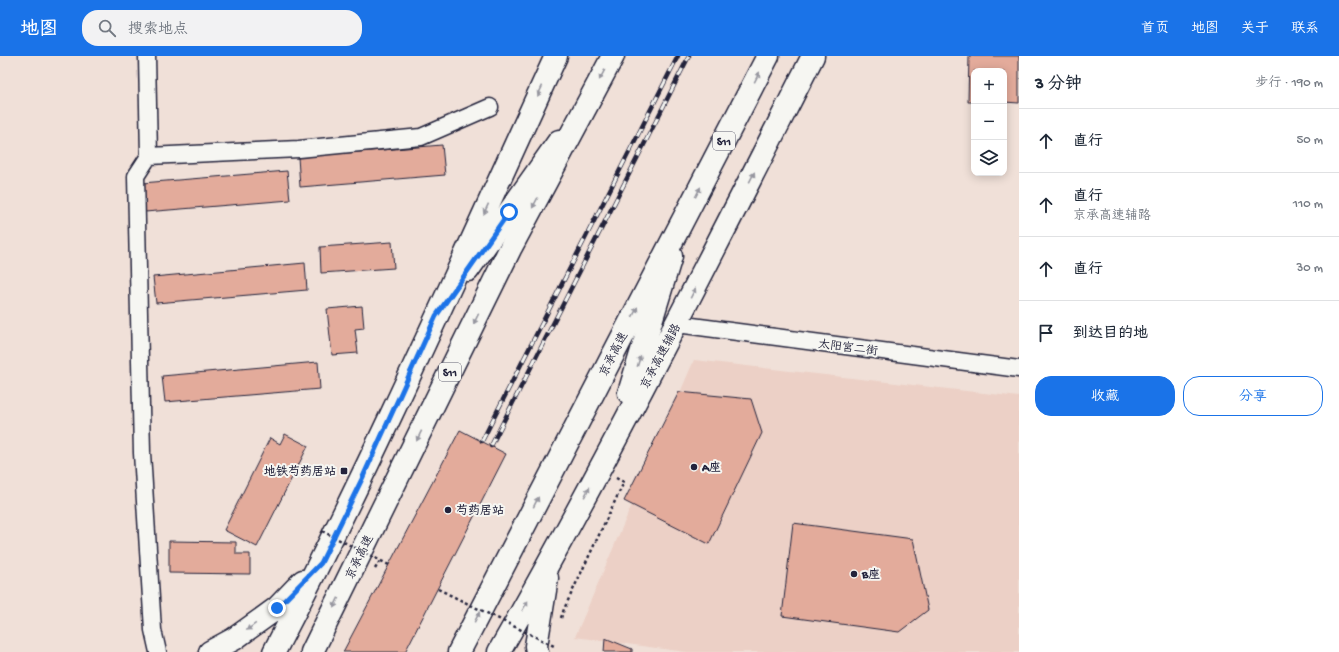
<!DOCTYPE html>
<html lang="zh">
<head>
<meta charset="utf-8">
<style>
	body { margin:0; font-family:"Gochi Hand","LXGW WenKai TC",sans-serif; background:#f2f2f3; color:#1f2937 }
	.controls { position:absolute; right:12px; top:12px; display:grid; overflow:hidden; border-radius:8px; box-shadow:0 2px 10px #0003 }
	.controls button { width:36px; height:36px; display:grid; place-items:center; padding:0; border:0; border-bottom:1px solid #e0e1e3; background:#fff; color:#1f2937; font:20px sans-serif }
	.stop { position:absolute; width:12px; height:12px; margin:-9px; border:3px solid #1a73e8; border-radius:50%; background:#fff }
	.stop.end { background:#1a73e8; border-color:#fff; box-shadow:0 1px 4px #0008 }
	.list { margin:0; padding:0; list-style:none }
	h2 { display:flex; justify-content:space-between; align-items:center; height:52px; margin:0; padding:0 16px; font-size:17px }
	h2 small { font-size:13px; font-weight:400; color:#747a83 }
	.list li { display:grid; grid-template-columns:26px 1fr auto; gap:12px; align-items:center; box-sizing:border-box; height:64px; padding:0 16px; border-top:1px solid #e0e1e3 }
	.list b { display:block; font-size:15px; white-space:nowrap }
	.list p { margin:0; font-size:13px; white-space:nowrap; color:#747a83 }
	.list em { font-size:13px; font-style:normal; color:#747a83 }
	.actions { display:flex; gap:8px; padding:12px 16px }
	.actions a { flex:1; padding:9px 0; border:1px solid #1a73e8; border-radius:16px; text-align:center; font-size:14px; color:#1a73e8 }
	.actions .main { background:#1a73e8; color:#fff }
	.icon { flex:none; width:22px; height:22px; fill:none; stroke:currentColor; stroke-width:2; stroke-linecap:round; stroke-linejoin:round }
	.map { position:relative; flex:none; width:1019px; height:596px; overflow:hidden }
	header { display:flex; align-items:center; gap:24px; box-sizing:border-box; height:56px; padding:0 20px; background:#1a73e8; color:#fff }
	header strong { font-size:19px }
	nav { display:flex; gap:22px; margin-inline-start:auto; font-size:14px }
	.search { width:280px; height:36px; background:#f2f2f3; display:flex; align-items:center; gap:10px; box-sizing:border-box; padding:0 14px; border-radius:16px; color:#747a83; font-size:15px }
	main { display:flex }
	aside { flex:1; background:#fff }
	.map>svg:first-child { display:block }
	.built { fill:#ecd0c6 }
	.building { fill:#e3ab9b; stroke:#22223b }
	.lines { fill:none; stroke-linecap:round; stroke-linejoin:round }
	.street-casing { stroke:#22223b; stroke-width:19 }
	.secondary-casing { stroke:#22223b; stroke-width:25 }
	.highway-casing { stroke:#22223b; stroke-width:25 }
	.path { stroke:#22223b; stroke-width:2.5; stroke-dasharray:3 3; stroke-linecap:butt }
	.street { stroke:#f6f6f2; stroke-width:16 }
	.secondary { stroke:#f6f6f2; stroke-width:22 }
	.highway { stroke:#f6f6f2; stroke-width:22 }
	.rail-casing { stroke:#22223b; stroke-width:4.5 }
	.rail { stroke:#f6f6f2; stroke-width:3; stroke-dasharray:9; stroke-linecap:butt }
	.path-bridge { stroke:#22223b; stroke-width:2.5; stroke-dasharray:3 3; stroke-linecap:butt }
	.oneway { fill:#9797a0 }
	.route { stroke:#1a73e8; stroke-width:5 }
	.poi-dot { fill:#22223b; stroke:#f6f6f2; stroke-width:1.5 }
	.labels { text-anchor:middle; stroke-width:4; stroke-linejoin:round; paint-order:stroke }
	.shield { fill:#f6f6f2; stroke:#626272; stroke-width:1 }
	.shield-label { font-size:11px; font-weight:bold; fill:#22223b }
	.street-label { font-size:12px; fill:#22223b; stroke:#f6f6f2 }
	.poi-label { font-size:12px; font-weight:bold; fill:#22223b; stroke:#f6f6f2; text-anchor:start }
</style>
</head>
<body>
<header>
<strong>地图</strong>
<div class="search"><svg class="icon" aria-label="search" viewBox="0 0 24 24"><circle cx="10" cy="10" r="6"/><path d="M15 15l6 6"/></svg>搜索地点</div>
<nav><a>首页</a><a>地图</a><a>关于</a><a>联系</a></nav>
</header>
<main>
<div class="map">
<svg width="1019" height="596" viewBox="0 0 1019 596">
	<rect width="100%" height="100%" fill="#f0e0d8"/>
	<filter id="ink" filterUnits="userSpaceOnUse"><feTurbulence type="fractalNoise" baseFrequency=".025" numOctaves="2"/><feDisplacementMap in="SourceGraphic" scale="8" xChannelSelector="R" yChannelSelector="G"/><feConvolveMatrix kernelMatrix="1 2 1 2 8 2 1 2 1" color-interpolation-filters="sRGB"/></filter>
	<g filter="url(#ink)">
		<polygon class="built" points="694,304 1019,341 1019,596 686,596 575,581"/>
		<g class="building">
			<polygon points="969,0 1019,0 1019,47 1004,46 1004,15 974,15 974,46 968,46"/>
			<polygon points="442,89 445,119 300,131 298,101"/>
			<polygon points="287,115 290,144 145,156 142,127"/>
			<polygon points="392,186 394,212 321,217 320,191"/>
			<polygon points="305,207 307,234 156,247 153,221"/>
			<polygon points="362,250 364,272 355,273 358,297 332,299 327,253"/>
			<polygon points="318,306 320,333 165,346 162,320"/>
			<polygon points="679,336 751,343 762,377 709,488 624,445"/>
			<polygon points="460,374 506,398 405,596 343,596"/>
			<polygon points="285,378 308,390 257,491 224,474 270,382 280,388"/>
			<polygon points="793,467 913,483 928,554 899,576 782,560"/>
			<polygon points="169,485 236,486 236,498 250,498 250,518 169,517"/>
			<polygon points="605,582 632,593 632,596 604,596"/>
		</g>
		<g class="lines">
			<defs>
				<g id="street">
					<polyline points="147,0 149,100"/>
					<polyline points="677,268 1019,313"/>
					<polyline points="158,596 153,574 142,397 136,120 149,100 299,93 421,81 490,51"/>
				</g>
				<g id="secondary">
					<polyline points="468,214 559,85"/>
					<polyline points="629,337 671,200"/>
					<polyline points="210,596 234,583 277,552 303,525"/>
					<path d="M274 596C376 401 464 200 556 0"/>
					<path d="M499 596C610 401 711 200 813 0"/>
					<polyline points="537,596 536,590 547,522"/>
				</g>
				<g id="highway">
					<polyline points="312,596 511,191 613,0"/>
					<polyline points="459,596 768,0"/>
				</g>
			</defs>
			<use href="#street" class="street-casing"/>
			<use href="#secondary" class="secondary-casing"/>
			<use href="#highway" class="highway-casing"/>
			<g class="path">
				<polyline points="375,513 380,505"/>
				<polyline points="561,562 564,553 624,426 616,422"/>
			</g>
			<use href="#street" class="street"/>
			<use href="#secondary" class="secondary"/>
			<use href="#highway" class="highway"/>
			<defs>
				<g id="rail">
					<polyline points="482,385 678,0"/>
					<polyline points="491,390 689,0"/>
				</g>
			</defs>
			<use href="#rail" class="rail-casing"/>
			<use href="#rail" class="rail"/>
			<g class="path-bridge">
				<polyline points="322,475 389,509"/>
				<polyline points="438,533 556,591"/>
			</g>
		</g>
		<defs><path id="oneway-solid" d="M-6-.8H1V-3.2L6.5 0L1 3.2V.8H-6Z"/></defs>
		<g class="oneway">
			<use href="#oneway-solid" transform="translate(602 19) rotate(118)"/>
			<use href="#oneway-solid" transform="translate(757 21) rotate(-63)"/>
			<use href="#oneway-solid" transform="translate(540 35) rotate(115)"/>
			<use href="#oneway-solid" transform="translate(752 121) rotate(-63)"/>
			<use href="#oneway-solid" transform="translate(698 136) rotate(-63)"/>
			<use href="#oneway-solid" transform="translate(535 147) rotate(118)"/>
			<use href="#oneway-solid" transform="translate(486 153) rotate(115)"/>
			<use href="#oneway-solid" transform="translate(693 237) rotate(-63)"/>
			<use href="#oneway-solid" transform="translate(635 256) rotate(-63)"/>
			<use href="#oneway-solid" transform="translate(476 263) rotate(116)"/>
			<use href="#oneway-solid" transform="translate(639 305) rotate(-73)"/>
			<use href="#oneway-solid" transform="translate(419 380) rotate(116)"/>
			<use href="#oneway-solid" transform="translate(587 436) rotate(-62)"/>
			<use href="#oneway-solid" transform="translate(536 446) rotate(-63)"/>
			<use href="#oneway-solid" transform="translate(336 547) rotate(116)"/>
			<use href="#oneway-solid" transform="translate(525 550) rotate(-60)"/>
			<use href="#oneway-solid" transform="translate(477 561) rotate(-63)"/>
			<use href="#oneway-solid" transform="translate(251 571) rotate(144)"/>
		</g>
	</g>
	<g class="lines" filter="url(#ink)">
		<polyline class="route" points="277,552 321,507 362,423 436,260 509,156"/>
	</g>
	<g class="poi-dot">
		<circle cx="694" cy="411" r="4"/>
		<rect x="340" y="411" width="8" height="8" rx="2"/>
		<circle cx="448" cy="454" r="4"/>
		<circle cx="854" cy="518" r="4"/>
	</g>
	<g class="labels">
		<g class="shield">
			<rect x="713" y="76" width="22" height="18" rx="3"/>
			<rect x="439" y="307" width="22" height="18" rx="3"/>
		</g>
		<g class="shield-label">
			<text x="724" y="89">S11</text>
			<text x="450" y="320">S11</text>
		</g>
		<g class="street-label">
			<text transform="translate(848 291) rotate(7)" y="4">太阳宫二街</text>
			<text transform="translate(613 298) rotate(-63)" y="4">京承高速</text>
			<text transform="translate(660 300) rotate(-62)" y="4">京承高速辅路</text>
			<text transform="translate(359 501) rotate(-64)" y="4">京承高速</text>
		</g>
		<g class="poi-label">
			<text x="702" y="415">A座</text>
			<text x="336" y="419" text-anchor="end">地铁芍药居站</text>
			<text x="456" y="458">芍药居站</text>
			<text x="862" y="522">B座</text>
		</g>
	</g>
</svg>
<div class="controls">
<button>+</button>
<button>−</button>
<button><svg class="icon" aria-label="layers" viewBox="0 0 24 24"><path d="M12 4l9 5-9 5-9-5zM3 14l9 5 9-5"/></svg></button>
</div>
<div class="stop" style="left:509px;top:156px"></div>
<div class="stop end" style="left:277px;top:552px"></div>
</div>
<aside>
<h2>3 分钟<small>步行 · 190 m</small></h2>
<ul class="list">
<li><svg class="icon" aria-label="ahead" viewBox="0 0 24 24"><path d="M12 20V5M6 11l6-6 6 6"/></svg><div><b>直行</b></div><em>50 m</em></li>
<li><svg class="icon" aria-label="ahead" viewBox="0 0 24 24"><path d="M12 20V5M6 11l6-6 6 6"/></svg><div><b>直行</b><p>京承高速辅路</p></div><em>110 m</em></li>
<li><svg class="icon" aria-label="ahead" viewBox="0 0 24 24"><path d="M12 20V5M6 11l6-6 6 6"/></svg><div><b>直行</b></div><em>30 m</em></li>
<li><svg class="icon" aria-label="arrive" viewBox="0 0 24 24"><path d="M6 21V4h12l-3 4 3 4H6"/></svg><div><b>到达目的地</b></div></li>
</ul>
<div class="actions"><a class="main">收藏</a><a>分享</a></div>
</aside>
</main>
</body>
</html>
